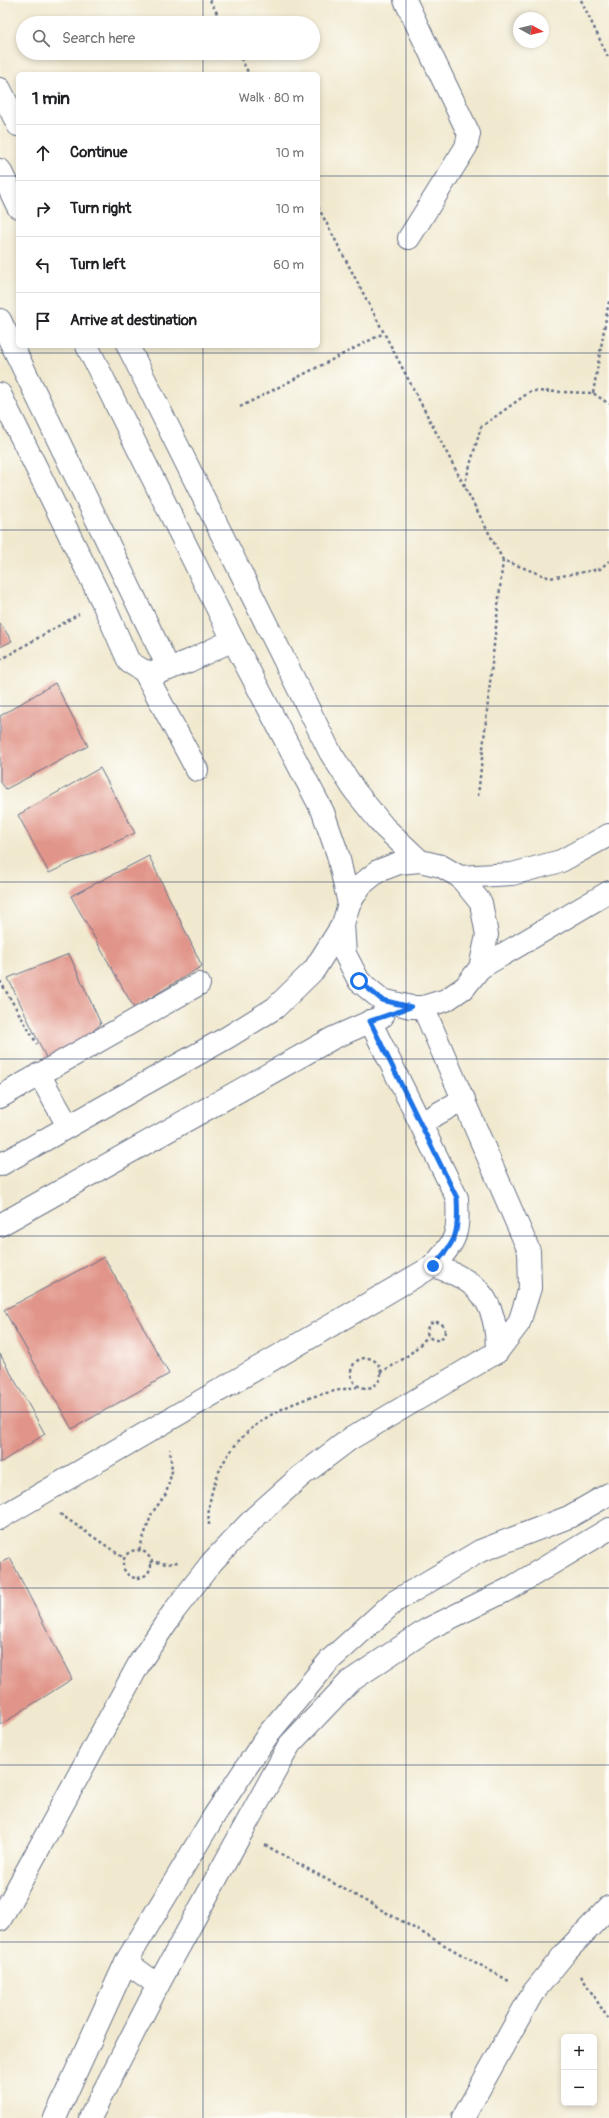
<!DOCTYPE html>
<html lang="en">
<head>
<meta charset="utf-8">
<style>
	body { margin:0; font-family:Pangolin,sans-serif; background:#f2f2f2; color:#202124 }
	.controls { position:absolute; right:12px; bottom:12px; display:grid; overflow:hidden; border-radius:6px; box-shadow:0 2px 6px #0003 }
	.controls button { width:36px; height:36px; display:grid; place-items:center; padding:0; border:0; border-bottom:1px solid #e0e0e0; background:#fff; color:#202124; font:20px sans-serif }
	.compass { position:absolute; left:513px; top:12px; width:36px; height:36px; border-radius:50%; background:#fff; box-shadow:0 2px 6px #0003; rotate:98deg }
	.stop { position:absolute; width:12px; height:12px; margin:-9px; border:3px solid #1a73e8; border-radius:50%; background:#fff }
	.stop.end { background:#1a73e8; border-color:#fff; box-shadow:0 1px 4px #0008 }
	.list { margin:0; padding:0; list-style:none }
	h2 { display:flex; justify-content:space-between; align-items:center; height:52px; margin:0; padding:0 16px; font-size:17px }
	h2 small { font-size:13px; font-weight:400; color:#757577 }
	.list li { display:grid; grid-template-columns:26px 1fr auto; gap:12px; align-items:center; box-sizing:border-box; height:56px; padding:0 16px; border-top:1px solid #e0e0e0 }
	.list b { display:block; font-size:15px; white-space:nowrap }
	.list em { font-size:13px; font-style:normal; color:#757577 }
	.icon { flex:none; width:22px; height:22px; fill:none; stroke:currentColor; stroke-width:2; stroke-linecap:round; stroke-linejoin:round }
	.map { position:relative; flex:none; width:609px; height:2118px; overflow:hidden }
	.search { position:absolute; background:#fff; box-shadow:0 2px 6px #0003; left:16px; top:16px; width:304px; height:44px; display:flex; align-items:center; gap:10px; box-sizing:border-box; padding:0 14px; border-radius:22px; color:#757577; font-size:15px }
	.panel { position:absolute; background:#fff; box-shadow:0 2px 6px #0003; left:16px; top:72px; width:304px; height:276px; border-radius:6px }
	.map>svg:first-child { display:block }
	.building { fill:#e19489 }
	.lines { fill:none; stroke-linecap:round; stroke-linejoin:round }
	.minor-casing { stroke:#667086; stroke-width:24 }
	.path { stroke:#667086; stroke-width:2.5; stroke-dasharray:3 3; stroke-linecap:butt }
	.minor { stroke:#fff; stroke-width:22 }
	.route { stroke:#1a73e8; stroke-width:5 }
	.grid { fill:none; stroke:#1b2f5e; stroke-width:1; stroke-opacity:0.55 }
</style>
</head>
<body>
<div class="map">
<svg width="609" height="2118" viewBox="0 0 609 2118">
	<rect width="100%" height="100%" fill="#fdfcf7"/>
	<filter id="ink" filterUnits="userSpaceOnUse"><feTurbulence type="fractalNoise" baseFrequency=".025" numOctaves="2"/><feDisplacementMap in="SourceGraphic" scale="8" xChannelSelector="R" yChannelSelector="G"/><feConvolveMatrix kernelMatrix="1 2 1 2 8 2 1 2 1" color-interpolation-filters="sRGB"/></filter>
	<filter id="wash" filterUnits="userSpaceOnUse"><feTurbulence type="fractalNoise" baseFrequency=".012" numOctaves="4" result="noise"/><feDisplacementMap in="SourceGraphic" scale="16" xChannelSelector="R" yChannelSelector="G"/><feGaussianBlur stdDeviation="0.9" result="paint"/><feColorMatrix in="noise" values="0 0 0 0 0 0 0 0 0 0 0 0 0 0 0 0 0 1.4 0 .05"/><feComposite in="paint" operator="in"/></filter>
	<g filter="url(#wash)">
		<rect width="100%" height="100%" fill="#f1e9cf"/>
		<g id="blocks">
			<g class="building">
				<polygon points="0,623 12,641 0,647"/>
				<polygon points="55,683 88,746 6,789 0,781 0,716"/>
				<polygon points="100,768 135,833 49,873 18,815"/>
				<polygon points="149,856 202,966 134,1008 71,896"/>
				<polygon points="69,954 101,1024 51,1068 8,978"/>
				<polygon points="104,1257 169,1374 72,1429 4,1310"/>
				<polygon points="0,1354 45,1434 0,1463"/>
				<polygon points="10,1558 72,1679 0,1725 0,1563"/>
			</g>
		</g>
	</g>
	<g filter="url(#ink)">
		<use href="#blocks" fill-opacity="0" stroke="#667086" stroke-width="1"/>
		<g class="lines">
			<defs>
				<g id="minor">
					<polyline points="405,0 469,134 466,147 409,238"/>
					<polyline points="0,89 18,125"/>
					<polyline points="0,170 18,207"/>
					<polyline points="0,320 169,669"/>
					<polyline points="87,346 233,640 323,812 338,855 349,904"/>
					<polyline points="128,346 330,752 355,791 384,827 420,861 441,866 460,877 481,903 487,935 480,968 465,987 446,1000 423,1007 411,1007 382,1000 359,981 345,954 343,924 349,904 361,885 378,871 399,863 420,861"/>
					<polyline points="0,394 102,601 129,662 144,671 158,673 189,661 233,640"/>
					<polyline points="144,671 197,770"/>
					<polyline points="460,877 512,874 561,861 609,835"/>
					<polyline points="480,968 609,892"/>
					<polyline points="39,1074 68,1126"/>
					<polyline points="0,1097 199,984"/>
					<polyline points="421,1123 464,1099"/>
					<polyline points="0,1165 228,1037 275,1008 314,970 343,924"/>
					<polyline points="0,1225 333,1038 383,1016"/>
					<path d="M433 1266C480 1280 497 1302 497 1352"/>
					<path d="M0 1518 433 1266C457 1241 459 1233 457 1198L370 1021"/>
					<polyline points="0,1920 140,1662 174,1611 212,1562 255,1517 301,1476 350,1439 497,1352 519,1323 530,1288 529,1251 423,1007"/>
					<polyline points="126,1962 158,1985"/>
					<polyline points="55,2118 126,1962 214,1816 269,1733 330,1660 394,1602 480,1551 569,1517 609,1494"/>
					<polyline points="90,2118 158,1985 290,1744 349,1682 428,1629 511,1588 609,1529"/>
					<polyline points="463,2118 532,1994 566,1952 609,1907"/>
				</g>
			</defs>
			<use href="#minor" class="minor-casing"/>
			<g class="path">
				<polyline points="210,0 222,23"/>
				<polyline points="581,0 609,59"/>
				<polyline points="238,53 249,74"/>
				<polyline points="318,207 503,560 550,578 600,569 609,561"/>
				<polyline points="593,393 609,301"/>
				<polyline points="240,407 384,333"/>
				<polyline points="464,486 481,427 531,391 593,393 609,404"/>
				<polyline points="0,660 79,614"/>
				<polyline points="478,796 503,560"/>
				<polyline points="0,981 37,1044"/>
				<circle cx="436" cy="1331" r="9"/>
				<circle cx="366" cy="1373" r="15"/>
				<path d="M380 1372C400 1363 414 1352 428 1336"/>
				<polyline points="60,1514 124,1558"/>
				<path d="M209 1525C209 1520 208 1513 209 1507 220 1429 287 1397 357 1387"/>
				<polyline points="139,1550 152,1513 166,1494 172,1471 170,1449"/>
				<circle cx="137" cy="1564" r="14"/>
				<polyline points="151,1561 167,1564 178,1562"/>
				<polyline points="265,1845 509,1981"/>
				<polyline points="581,1976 609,2020"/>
			</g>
			<use href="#minor" class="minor"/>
		</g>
	</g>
	<g class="lines" filter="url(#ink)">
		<path class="route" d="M359 981 382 1000 411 1007 370 1021 457 1198C459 1233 457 1241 433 1266"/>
	</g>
	<path class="grid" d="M203 0V23M406 0V2118M203 53V74M0 176H18M318 176H609M203 346V2118M0 353H609M0 530H609M0 706H609M0 882H609M0 1059H609M0 1236H609M0 1412H609M0 1588H609M0 1765H609M0 1942H609"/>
</svg>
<div class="controls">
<button>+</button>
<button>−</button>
</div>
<svg class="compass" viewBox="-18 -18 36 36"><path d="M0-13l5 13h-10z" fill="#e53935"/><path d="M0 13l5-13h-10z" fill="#757577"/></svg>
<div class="stop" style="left:359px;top:981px"></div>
<div class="stop end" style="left:433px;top:1266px"></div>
<div class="search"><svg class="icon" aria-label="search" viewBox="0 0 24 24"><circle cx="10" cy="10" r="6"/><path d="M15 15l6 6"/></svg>Search here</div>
<section class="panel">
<h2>1 min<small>Walk · 80 m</small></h2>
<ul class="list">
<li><svg class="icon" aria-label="ahead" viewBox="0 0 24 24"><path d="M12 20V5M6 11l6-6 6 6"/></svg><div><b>Continue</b></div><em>10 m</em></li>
<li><svg class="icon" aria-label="right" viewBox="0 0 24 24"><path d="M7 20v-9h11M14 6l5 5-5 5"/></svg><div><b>Turn right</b></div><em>10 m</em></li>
<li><svg class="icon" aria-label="left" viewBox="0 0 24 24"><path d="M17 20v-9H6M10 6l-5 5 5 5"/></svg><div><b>Turn left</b></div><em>60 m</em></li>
<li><svg class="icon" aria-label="arrive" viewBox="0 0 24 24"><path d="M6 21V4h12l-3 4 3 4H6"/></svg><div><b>Arrive at destination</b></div></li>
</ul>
</section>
</div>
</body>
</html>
